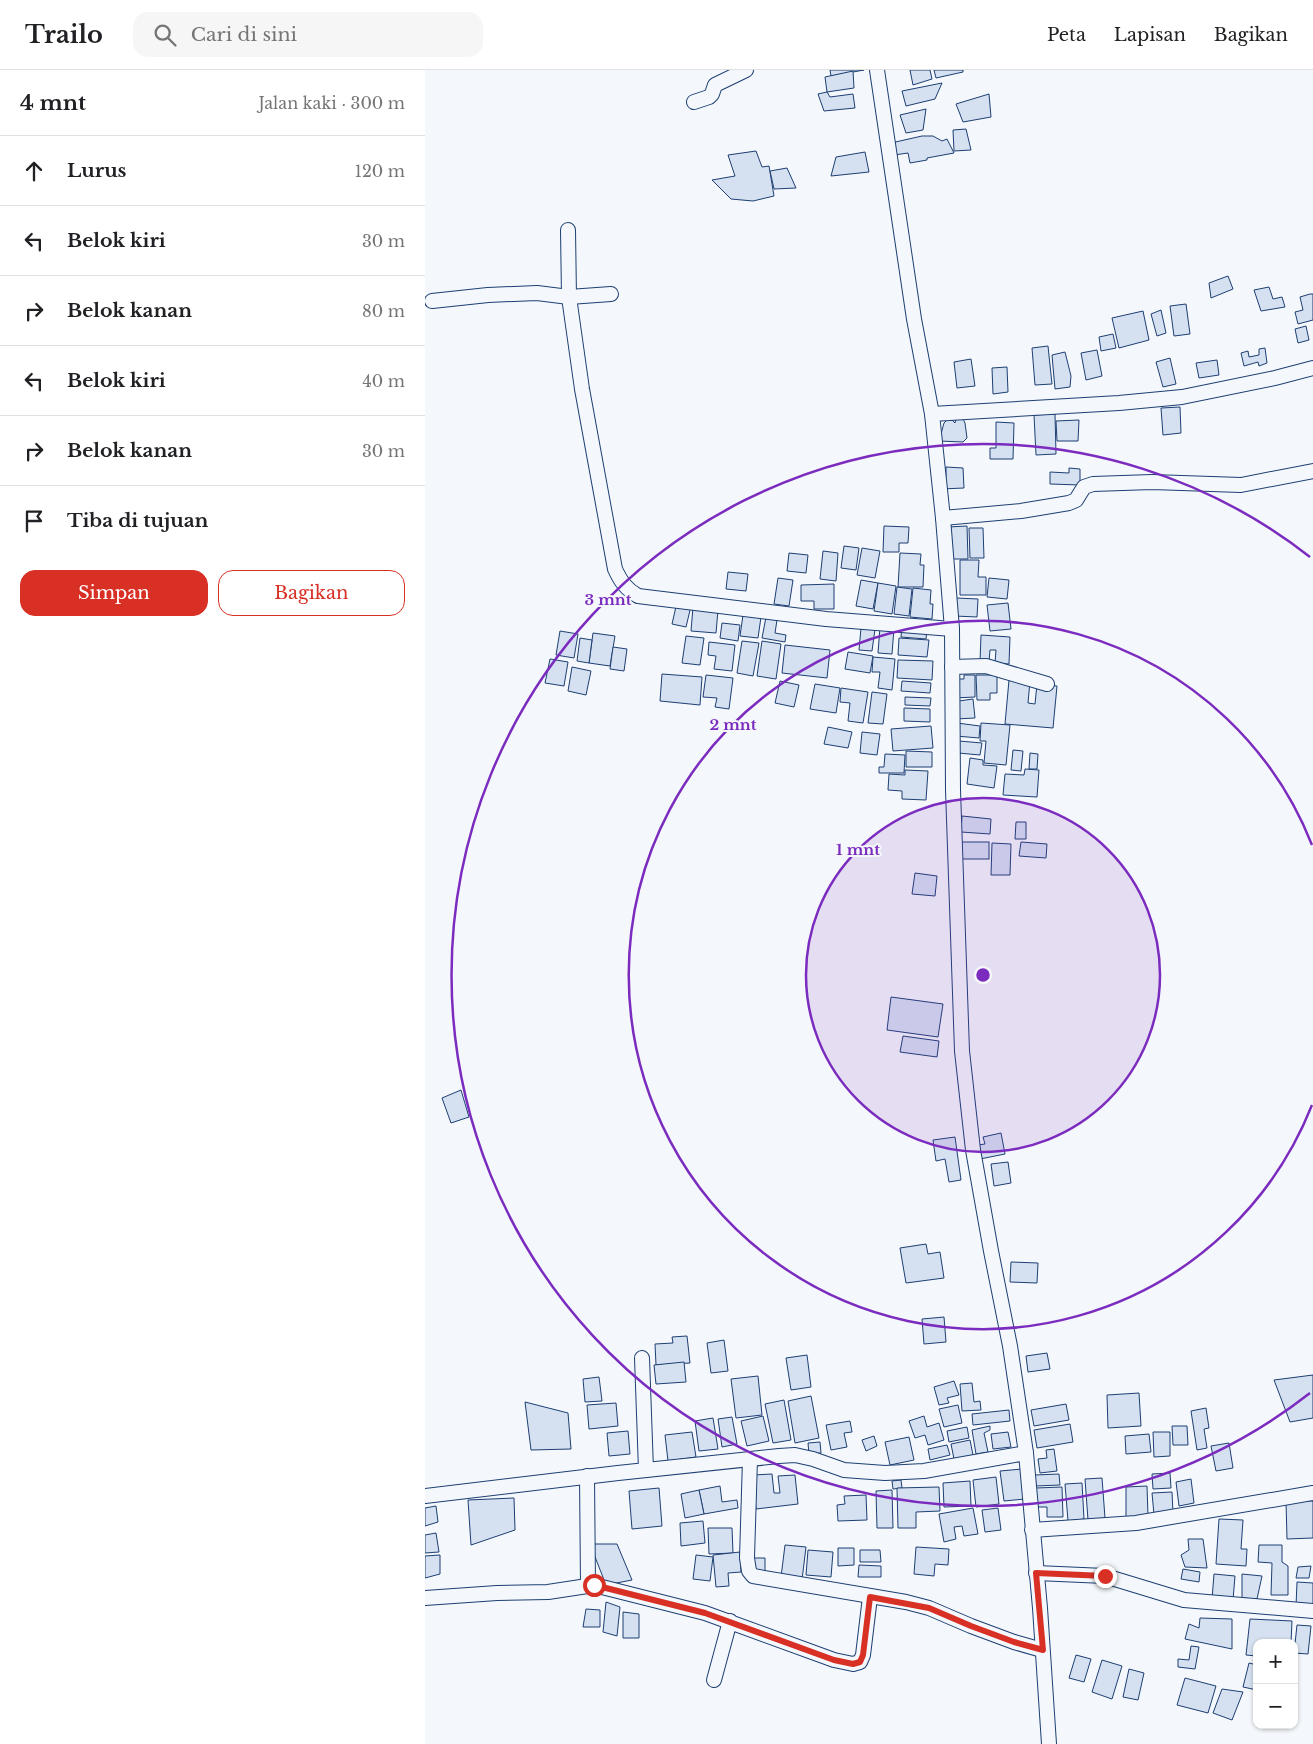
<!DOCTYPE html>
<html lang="id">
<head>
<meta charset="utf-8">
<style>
	body { margin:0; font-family:"Libre Baskerville",serif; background:#f6f6f6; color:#202124 }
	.controls { position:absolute; right:15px; bottom:15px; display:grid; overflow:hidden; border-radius:10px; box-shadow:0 1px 4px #0004 }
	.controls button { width:45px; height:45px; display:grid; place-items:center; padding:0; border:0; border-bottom:1px solid #e0e0e0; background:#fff; color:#202124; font:25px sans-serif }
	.stop { position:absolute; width:15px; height:15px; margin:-11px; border:4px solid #d93025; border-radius:50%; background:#fff }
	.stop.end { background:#d93025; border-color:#fff; box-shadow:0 1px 5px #0008 }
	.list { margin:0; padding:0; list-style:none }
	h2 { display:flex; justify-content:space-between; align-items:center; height:65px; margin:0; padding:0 20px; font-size:21px }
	h2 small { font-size:16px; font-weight:400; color:#757577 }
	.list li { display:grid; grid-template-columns:32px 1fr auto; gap:15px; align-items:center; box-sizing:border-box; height:70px; padding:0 20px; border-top:1px solid #e0e0e0 }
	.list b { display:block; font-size:19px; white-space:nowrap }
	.list em { font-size:16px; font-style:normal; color:#757577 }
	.actions { display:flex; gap:10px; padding:15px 20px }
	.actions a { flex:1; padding:11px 0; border:1px solid #d93025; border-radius:15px; text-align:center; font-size:18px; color:#d93025 }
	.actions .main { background:#d93025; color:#fff }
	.icon { flex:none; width:28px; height:28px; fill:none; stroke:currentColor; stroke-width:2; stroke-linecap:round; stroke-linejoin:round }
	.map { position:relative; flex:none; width:888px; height:1674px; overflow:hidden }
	header { display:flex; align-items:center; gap:30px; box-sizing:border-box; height:70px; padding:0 25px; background:#fff; border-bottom:1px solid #e0e0e0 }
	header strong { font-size:24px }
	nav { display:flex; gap:28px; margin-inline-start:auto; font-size:18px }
	.search { width:350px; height:45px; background:#f6f6f6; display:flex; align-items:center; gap:12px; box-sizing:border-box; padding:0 18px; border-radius:15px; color:#757577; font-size:19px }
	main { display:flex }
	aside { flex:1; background:#fff }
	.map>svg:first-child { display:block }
	.building { fill:#d5e0f0; stroke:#1d3f73 }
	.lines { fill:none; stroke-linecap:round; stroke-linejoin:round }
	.minor-casing { stroke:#1d3f73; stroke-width:16 }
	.minor { stroke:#f4f7fb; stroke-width:14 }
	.route { stroke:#d93025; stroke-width:6 }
	.ring { fill:none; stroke:#7b2cbf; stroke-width:2.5 }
	.centre { fill:#7b2cbf; stroke:#f4f7fb; stroke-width:2.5 }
	.ring-label { font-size:15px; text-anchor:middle; font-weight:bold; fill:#7b2cbf; stroke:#f4f7fb; stroke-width:4; stroke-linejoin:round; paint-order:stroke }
</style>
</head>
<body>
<header>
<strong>Trailo</strong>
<div class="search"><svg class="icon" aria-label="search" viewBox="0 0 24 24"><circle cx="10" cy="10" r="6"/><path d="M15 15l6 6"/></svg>Cari di sini</div>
<nav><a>Peta</a><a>Lapisan</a><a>Bagikan</a></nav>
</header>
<main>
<aside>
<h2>4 mnt<small>Jalan kaki · 300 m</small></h2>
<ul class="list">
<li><svg class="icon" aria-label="ahead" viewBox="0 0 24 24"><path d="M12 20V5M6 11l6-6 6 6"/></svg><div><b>Lurus</b></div><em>120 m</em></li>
<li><svg class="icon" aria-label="left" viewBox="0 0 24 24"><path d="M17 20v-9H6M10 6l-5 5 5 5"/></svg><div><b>Belok kiri</b></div><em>30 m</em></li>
<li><svg class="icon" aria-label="right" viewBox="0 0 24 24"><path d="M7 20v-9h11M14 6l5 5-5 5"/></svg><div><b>Belok kanan</b></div><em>80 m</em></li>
<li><svg class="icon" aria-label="left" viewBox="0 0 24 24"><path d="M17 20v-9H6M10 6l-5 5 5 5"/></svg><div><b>Belok kiri</b></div><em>40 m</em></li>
<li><svg class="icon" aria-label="right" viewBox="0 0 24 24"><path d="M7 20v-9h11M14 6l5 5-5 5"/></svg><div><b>Belok kanan</b></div><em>30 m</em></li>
<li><svg class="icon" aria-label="arrive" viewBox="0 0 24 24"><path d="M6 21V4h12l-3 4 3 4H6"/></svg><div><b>Tiba di tujuan</b></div></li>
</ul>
<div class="actions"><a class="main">Simpan</a><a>Bagikan</a></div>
</aside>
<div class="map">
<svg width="888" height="1674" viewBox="0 0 888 1674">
	<rect width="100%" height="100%" fill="#f4f7fb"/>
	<g class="building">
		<polygon points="405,0 439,0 406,6"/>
		<polygon points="485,0 505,0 507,9 488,15"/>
		<polygon points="509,0 538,0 538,2 511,8"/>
		<polygon points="428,1 429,18 402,22 400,7"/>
		<polygon points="517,13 510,29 481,36 477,21"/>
		<polygon points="402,22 405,27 428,24 430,38 399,41 393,24"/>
		<polygon points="564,24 566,47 538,52 531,34"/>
		<polygon points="501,39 498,60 481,63 475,45"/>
		<polygon points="541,59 546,80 529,81 528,60"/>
		<polygon points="497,66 508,66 517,71 522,69 529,83 502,88 502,90 485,93 483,83 469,85 466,73"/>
		<polygon points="331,81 337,97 344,96 349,126 328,131 306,129 287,110 310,106 303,85"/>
		<polygon points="440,82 444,102 406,106 411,87"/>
		<polygon points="362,98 371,118 349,119 345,101"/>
		<polygon points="803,206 808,219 786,228 784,213"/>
		<polygon points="844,217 848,229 857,227 860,237 836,241 829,220"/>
		<polygon points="885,224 888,224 888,250 873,254 870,242 878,240 875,227"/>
		<polygon points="761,234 765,264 749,266 745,236"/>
		<polygon points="736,240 741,263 732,266 726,244"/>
		<polygon points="718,241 724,270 694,278 687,248"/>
		<polygon points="881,256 884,270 873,273 870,259"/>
		<polygon points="688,264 691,278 676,281 674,267"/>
		<polygon points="623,276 627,314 610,315 607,278"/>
		<polygon points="840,278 842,293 834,296 833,292 819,296 816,283 823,281 824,287 834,285 834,279"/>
		<polygon points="672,280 677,306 661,310 656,283"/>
		<polygon points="640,282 646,306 645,317 630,319 627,285"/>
		<polygon points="745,288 751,314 738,317 731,292"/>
		<polygon points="546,289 550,316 532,318 529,292"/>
		<polygon points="792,290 794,305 774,308 771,293"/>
		<polygon points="582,297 583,322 568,324 567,298"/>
		<polygon points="755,337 756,363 738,365 736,338"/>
		<polygon points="630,344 631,384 611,385 609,345"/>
		<polygon points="533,348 538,349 540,353 542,368 538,372 514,371 519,353 523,349 527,350 530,353 531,349"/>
		<polygon points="654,350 653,371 632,371 631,351"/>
		<polygon points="571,352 589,353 588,389 565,389 565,378 571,378"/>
		<polygon points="521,397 538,398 539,418 516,419 515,406 521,407"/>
		<polygon points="644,398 655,399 655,415 625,414 625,402 644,403"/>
		<polygon points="459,456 484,457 483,473 474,473 474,482 458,482"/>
		<polygon points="542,456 543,489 524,489 523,457"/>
		<polygon points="544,458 558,458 559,488 545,488"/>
		<polygon points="419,476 434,478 431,500 416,498"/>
		<polygon points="437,478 455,481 450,508 432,505"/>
		<polygon points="398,481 413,483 411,511 395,509"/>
		<polygon points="364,483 383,485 381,503 362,501"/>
		<polygon points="475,483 496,484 495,495 499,495 498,517 473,517"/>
		<polygon points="535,490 554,490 553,507 561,507 561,525 535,525"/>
		<polygon points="303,502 323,504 321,521 301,519"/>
		<polygon points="353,508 368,510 364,536 349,534"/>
		<polygon points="564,508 584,510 582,529 562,527"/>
		<polygon points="436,510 453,513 448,539 431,536"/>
		<polygon points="453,513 471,516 467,544 449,541"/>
		<polygon points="409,514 409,539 389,539 389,531 376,531 376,515"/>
		<polygon points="472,517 487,519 484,546 469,544"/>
		<polygon points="488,518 506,520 505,534 508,534 507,549 485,547"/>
		<polygon points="531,528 553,529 552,547 530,546"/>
		<polygon points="252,532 266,536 261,557 247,554"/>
		<polygon points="583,533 586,559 565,561 562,535"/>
		<polygon points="268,537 293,540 291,563 266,561"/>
		<polygon points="318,545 336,547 333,568 315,566"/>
		<polygon points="341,547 352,550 350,563 361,565 360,572 337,568"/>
		<polygon points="297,553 315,555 313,571 295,568"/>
		<polygon points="477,556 502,559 501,569 476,567"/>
		<polygon points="455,557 469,558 467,584 453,583"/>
		<polygon points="436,558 450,559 447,581 434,580"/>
		<polygon points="135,561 153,564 149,588 131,585"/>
		<polygon points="168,563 190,566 185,596 164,593"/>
		<polygon points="556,565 585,567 584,594 570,593 571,580 565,580 564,592 555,592"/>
		<polygon points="261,566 279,568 275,595 257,593"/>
		<polygon points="155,568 167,570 164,593 152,591"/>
		<polygon points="474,568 504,570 502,587 473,585"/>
		<polygon points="317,571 334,573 328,606 312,603"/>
		<polygon points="337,571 356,574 351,609 332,606"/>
		<polygon points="284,572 310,575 307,601 289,599 291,586 283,585"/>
		<polygon points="360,575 405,580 402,608 357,603"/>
		<polygon points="188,577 202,579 199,601 185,599"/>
		<polygon points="423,582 448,586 445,603 420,599"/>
		<polygon points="448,587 470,589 467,620 453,618 455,602 447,602"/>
		<polygon points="125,589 143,592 139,616 120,613"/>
		<polygon points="473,590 508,591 507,610 472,608"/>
		<polygon points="147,597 166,601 161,625 143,621"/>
		<polygon points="237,604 277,607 275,635 235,631"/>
		<polygon points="281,605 308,608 304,639 290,637 292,628 278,627"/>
		<polygon points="539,605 550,605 550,627 529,628 529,609 539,609"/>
		<polygon points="551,605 572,605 572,623 565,623 565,630 552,630"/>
		<polygon points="584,610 605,611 603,633 610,634 612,614 632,616 628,658 580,654"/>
		<polygon points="355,611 374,615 369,637 350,633"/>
		<polygon points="477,611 506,613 505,623 476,621"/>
		<polygon points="390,614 415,618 411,643 385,639"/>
		<polygon points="416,618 443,622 438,653 423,651 425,633 415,632"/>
		<polygon points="447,622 462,624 458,654 443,653"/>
		<polygon points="480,627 506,628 505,636 480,635"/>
		<polygon points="548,629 550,648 530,649 534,631"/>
		<polygon points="479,638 505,639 505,652 479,651"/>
		<polygon points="532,653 555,656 554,668 531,666"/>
		<polygon points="556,653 585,655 581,695 559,693 561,671 555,671"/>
		<polygon points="506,656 508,678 468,681 466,659"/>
		<polygon points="403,657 427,662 423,678 399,674"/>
		<polygon points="437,662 455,664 452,685 435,683"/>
		<polygon points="534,671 557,673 555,685 533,683"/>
		<polygon points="588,680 598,681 596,701 586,700"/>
		<polygon points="481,681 507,682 507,697 481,697"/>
		<polygon points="605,683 613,684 612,699 604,699"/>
		<polygon points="460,684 480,685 479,703 454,703 454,697 459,697"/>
		<polygon points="545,688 558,690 558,695 572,696 569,718 542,714"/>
		<polygon points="600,699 614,700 612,727 578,725 580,704 599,705"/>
		<polygon points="480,700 503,701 501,730 477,729 477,721 463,720 464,704 480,705"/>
		<polygon points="537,746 566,749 565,764 536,762"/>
		<polygon points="591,752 601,752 601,769 590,769"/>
		<rect x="535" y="772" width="29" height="17"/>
		<polygon points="596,772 622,774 621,788 594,786"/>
		<polygon points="567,773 586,774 585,805 566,805"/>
		<polygon points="490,803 512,806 510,826 487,824"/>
		<polygon points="466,927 518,934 513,967 462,960"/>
		<polygon points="478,966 514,971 512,987 475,982"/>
		<polygon points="36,1020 44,1047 26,1053 17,1028"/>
		<polygon points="576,1063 580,1084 555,1089 553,1075 560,1074 558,1067"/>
		<polygon points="530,1067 536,1110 524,1112 520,1089 511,1091 508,1070"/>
		<polygon points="583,1092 586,1113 569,1116 566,1094"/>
		<polygon points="501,1174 503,1184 515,1182 519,1208 481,1213 475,1178"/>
		<polygon points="586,1192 613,1193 612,1213 585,1212"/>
		<polygon points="519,1247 521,1272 499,1274 497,1249"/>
		<polygon points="262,1266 265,1293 231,1295 230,1274 248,1273 247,1267"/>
		<polygon points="299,1270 303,1301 286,1303 282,1273"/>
		<polygon points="622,1283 625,1299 603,1302 601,1286"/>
		<polygon points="382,1285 386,1317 366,1320 361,1288"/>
		<polygon points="259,1292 261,1312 231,1314 229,1295"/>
		<polygon points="888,1305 888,1348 865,1352 849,1310"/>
		<polygon points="333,1306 337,1345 311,1348 306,1309"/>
		<polygon points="174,1307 177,1331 160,1332 158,1309"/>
		<polygon points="529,1311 534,1325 522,1328 524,1333 514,1335 509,1317"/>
		<polygon points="547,1313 549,1332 555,1331 556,1340 537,1341 535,1314"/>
		<polygon points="714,1323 716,1356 683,1358 682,1325"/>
		<polygon points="386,1326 394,1368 370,1373 363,1331"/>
		<polygon points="359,1330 366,1370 348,1373 340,1334"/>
		<polygon points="100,1332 143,1343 146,1379 106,1380"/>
		<polygon points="191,1333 193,1356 164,1359 162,1335"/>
		<polygon points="641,1334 644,1350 609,1356 606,1340"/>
		<polygon points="533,1335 537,1353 519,1357 514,1339"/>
		<polygon points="781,1338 784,1358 779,1359 782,1378 772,1380 766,1341"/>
		<polygon points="584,1340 585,1351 548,1355 547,1344"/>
		<polygon points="338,1346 344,1371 322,1376 316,1351"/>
		<polygon points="499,1346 502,1357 514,1353 519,1370 503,1375 500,1365 490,1368 484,1351"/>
		<polygon points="307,1347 312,1374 297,1377 293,1349"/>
		<polygon points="288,1348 293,1379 274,1381 270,1351"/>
		<polygon points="425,1351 427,1362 419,1363 422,1377 406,1380 401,1355"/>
		<polygon points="645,1354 648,1372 612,1378 609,1360"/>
		<polygon points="565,1356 565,1360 559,1363 563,1382 551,1384 547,1360"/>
		<polygon points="747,1356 762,1356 763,1375 748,1375"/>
		<polygon points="542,1357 544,1368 524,1372 522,1361"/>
		<polygon points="203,1361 205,1384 184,1386 182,1363"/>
		<polygon points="267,1362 271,1387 243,1391 240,1365"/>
		<polygon points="583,1362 586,1377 568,1379 566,1364"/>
		<polygon points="728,1362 745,1362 745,1386 729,1387"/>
		<polygon points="724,1364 726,1382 701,1384 700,1366"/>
		<polygon points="449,1366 452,1376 441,1381 437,1370"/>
		<polygon points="484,1367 489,1390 465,1395 460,1372"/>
		<polygon points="545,1370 548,1385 529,1389 526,1374"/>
		<polygon points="395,1372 396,1383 384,1384 383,1373"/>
		<polygon points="804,1373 808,1398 791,1401 786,1376"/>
		<polygon points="522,1375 525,1385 505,1390 503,1379"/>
		<polygon points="629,1379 632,1401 615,1403 613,1389 622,1388 621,1380"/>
		<polygon points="597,1399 600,1429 579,1431 575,1401"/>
		<polygon points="745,1403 746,1418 728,1419 727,1404"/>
		<polygon points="347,1404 349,1423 355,1423 353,1406 370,1405 373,1434 331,1439 328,1405"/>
		<polygon points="634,1404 635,1415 611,1416 610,1405"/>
		<polygon points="571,1407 574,1434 551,1437 548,1410"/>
		<polygon points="677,1408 680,1448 663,1450 660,1409"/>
		<polygon points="766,1409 769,1433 754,1436 751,1412"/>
		<polygon points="476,1410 477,1418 468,1419 467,1411"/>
		<polygon points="545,1411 546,1436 519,1437 518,1413"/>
		<polygon points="657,1413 659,1449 643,1451 640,1414"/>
		<polygon points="295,1416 297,1432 312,1430 313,1438 279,1444 274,1420"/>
		<polygon points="722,1416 723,1446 701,1447 701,1417"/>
		<polygon points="514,1417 515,1441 491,1442 491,1458 473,1458 472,1418"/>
		<polygon points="637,1417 638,1447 622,1447 622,1437 611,1437 611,1418"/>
		<polygon points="234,1418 237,1456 207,1459 204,1421"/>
		<polygon points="274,1420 279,1444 260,1448 256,1424"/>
		<polygon points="467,1420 468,1458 452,1458 451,1421"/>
		<polygon points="747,1422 748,1443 729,1445 727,1423"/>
		<polygon points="441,1425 442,1450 413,1451 412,1435 420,1434 419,1426"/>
		<polygon points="89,1428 90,1460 46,1475 43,1430"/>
		<polygon points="861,1431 888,1431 888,1468 862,1469"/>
		<polygon points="11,1436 13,1452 0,1456 0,1438"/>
		<polygon points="548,1438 553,1464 539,1466 537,1456 529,1457 531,1469 519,1472 514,1444"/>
		<polygon points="573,1438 576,1460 560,1462 557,1440"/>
		<polygon points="794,1449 818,1450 816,1479 822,1479 821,1496 791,1494"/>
		<polygon points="278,1451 280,1473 256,1476 255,1453"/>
		<polygon points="283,1458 307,1458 308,1483 284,1484"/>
		<polygon points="11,1463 14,1482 0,1483 0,1465"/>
		<polygon points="763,1469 778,1469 782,1498 760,1497 756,1485 764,1480"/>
		<polygon points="165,1474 192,1474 207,1510 181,1515"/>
		<polygon points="360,1475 381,1477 377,1510 356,1507"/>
		<polygon points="834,1475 857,1475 857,1492 863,1496 863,1525 846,1525 847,1493 833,1492"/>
		<polygon points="491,1477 524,1479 523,1495 510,1494 509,1506 489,1504"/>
		<polygon points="413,1478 429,1478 429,1495 413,1496"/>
		<polygon points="383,1480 408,1482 406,1507 381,1505"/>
		<polygon points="435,1480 455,1480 456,1492 435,1492"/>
		<polygon points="315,1482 316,1502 303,1503 304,1516 291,1517 288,1485"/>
		<polygon points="15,1485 15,1504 0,1508 0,1486"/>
		<polygon points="271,1485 288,1487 285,1511 268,1509"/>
		<polygon points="328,1488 340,1488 340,1504 329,1504"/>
		<polygon points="434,1495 456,1496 456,1507 433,1507"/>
		<polygon points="886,1496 884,1508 871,1508 873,1497"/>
		<polygon points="758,1499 775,1502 774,1512 756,1509"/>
		<polygon points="789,1504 810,1506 808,1530 787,1529"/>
		<polygon points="817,1504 837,1506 832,1529 817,1528"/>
		<polygon points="872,1512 888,1513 888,1537 871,1536"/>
		<polygon points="181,1532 195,1537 192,1566 178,1562"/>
		<polygon points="161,1539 175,1540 175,1557 158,1557"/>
		<polygon points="198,1542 214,1544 214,1568 198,1568"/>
		<polygon points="775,1548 807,1549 807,1579 760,1569 764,1554 774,1558"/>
		<polygon points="825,1549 867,1551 866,1573 832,1573 832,1586 821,1585"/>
		<polygon points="872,1555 886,1556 883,1584 869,1583"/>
		<polygon points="766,1576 774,1577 770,1599 753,1597 753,1589 764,1590"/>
		<polygon points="651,1585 666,1589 659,1612 644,1608"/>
		<polygon points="677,1590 697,1596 687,1629 667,1622"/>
		<polygon points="824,1593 832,1595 832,1620 818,1617"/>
		<polygon points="704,1599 719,1603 713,1630 698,1627"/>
		<polygon points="760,1608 791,1616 783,1643 752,1635"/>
		<polygon points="797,1619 818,1622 807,1650 788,1643"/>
	</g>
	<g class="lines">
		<defs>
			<g id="minor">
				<polyline points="452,0 489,249 507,344 518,448 527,559 528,720 537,981 548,1080 566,1181 585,1276 601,1383 615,1538 624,1674"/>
				<polyline points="269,32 284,27 287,24 290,15 321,0"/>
				<path d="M143 160 144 227 157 319 190 499C196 512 201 519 213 526L401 549 527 559"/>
				<polyline points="7,231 63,225 112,223 144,227 186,224"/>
				<polyline points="507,344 694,333 757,327 850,308 888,298"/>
				<polyline points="518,448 596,441 644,433 651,430 659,417 668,414 727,412 816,415 888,401"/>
				<polyline points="527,597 561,596 622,614"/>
				<polyline points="217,1288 221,1400"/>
				<polyline points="325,1389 322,1488 324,1501 328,1506 481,1532 504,1538 546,1556 589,1572 617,1580"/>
				<polyline points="162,1406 163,1514"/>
				<polyline points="0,1426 193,1403 354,1386 370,1385 388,1389 419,1400 460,1403 499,1401 601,1383"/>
				<polyline points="607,1460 711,1453 888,1423"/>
				<polyline points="611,1503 680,1506 759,1530 888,1541"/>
				<polyline points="0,1528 72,1523 123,1522 169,1515 280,1543 409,1590 428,1594 435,1592 438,1585 445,1527"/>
				<polyline points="289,1610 305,1551"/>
			</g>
		</defs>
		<use href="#minor" class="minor-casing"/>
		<use href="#minor" class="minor"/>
	</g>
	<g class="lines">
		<polyline class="route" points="169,1515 280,1543 409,1590 428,1594 435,1592 438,1585 445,1527 504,1538 546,1556 589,1572 618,1580 611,1503 680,1506"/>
	</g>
	<circle cx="558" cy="905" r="177" fill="#7b2cbf" fill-opacity=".12"/>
	<g class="ring">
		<circle cx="558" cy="905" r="177"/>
		<path d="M887 1035A354 354 0 1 1 887 775"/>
		<path d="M885 1323A531 531 0 1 1 885 487"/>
	</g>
	<circle cx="558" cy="905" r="8" class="centre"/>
	<g class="ring-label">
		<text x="183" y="535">3 mnt</text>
		<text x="308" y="660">2 mnt</text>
		<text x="433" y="785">1 mnt</text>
	</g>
</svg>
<div class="controls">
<button>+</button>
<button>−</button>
</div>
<div class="stop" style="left:169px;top:1515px"></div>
<div class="stop end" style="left:680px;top:1506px"></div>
</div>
</main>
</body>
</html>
